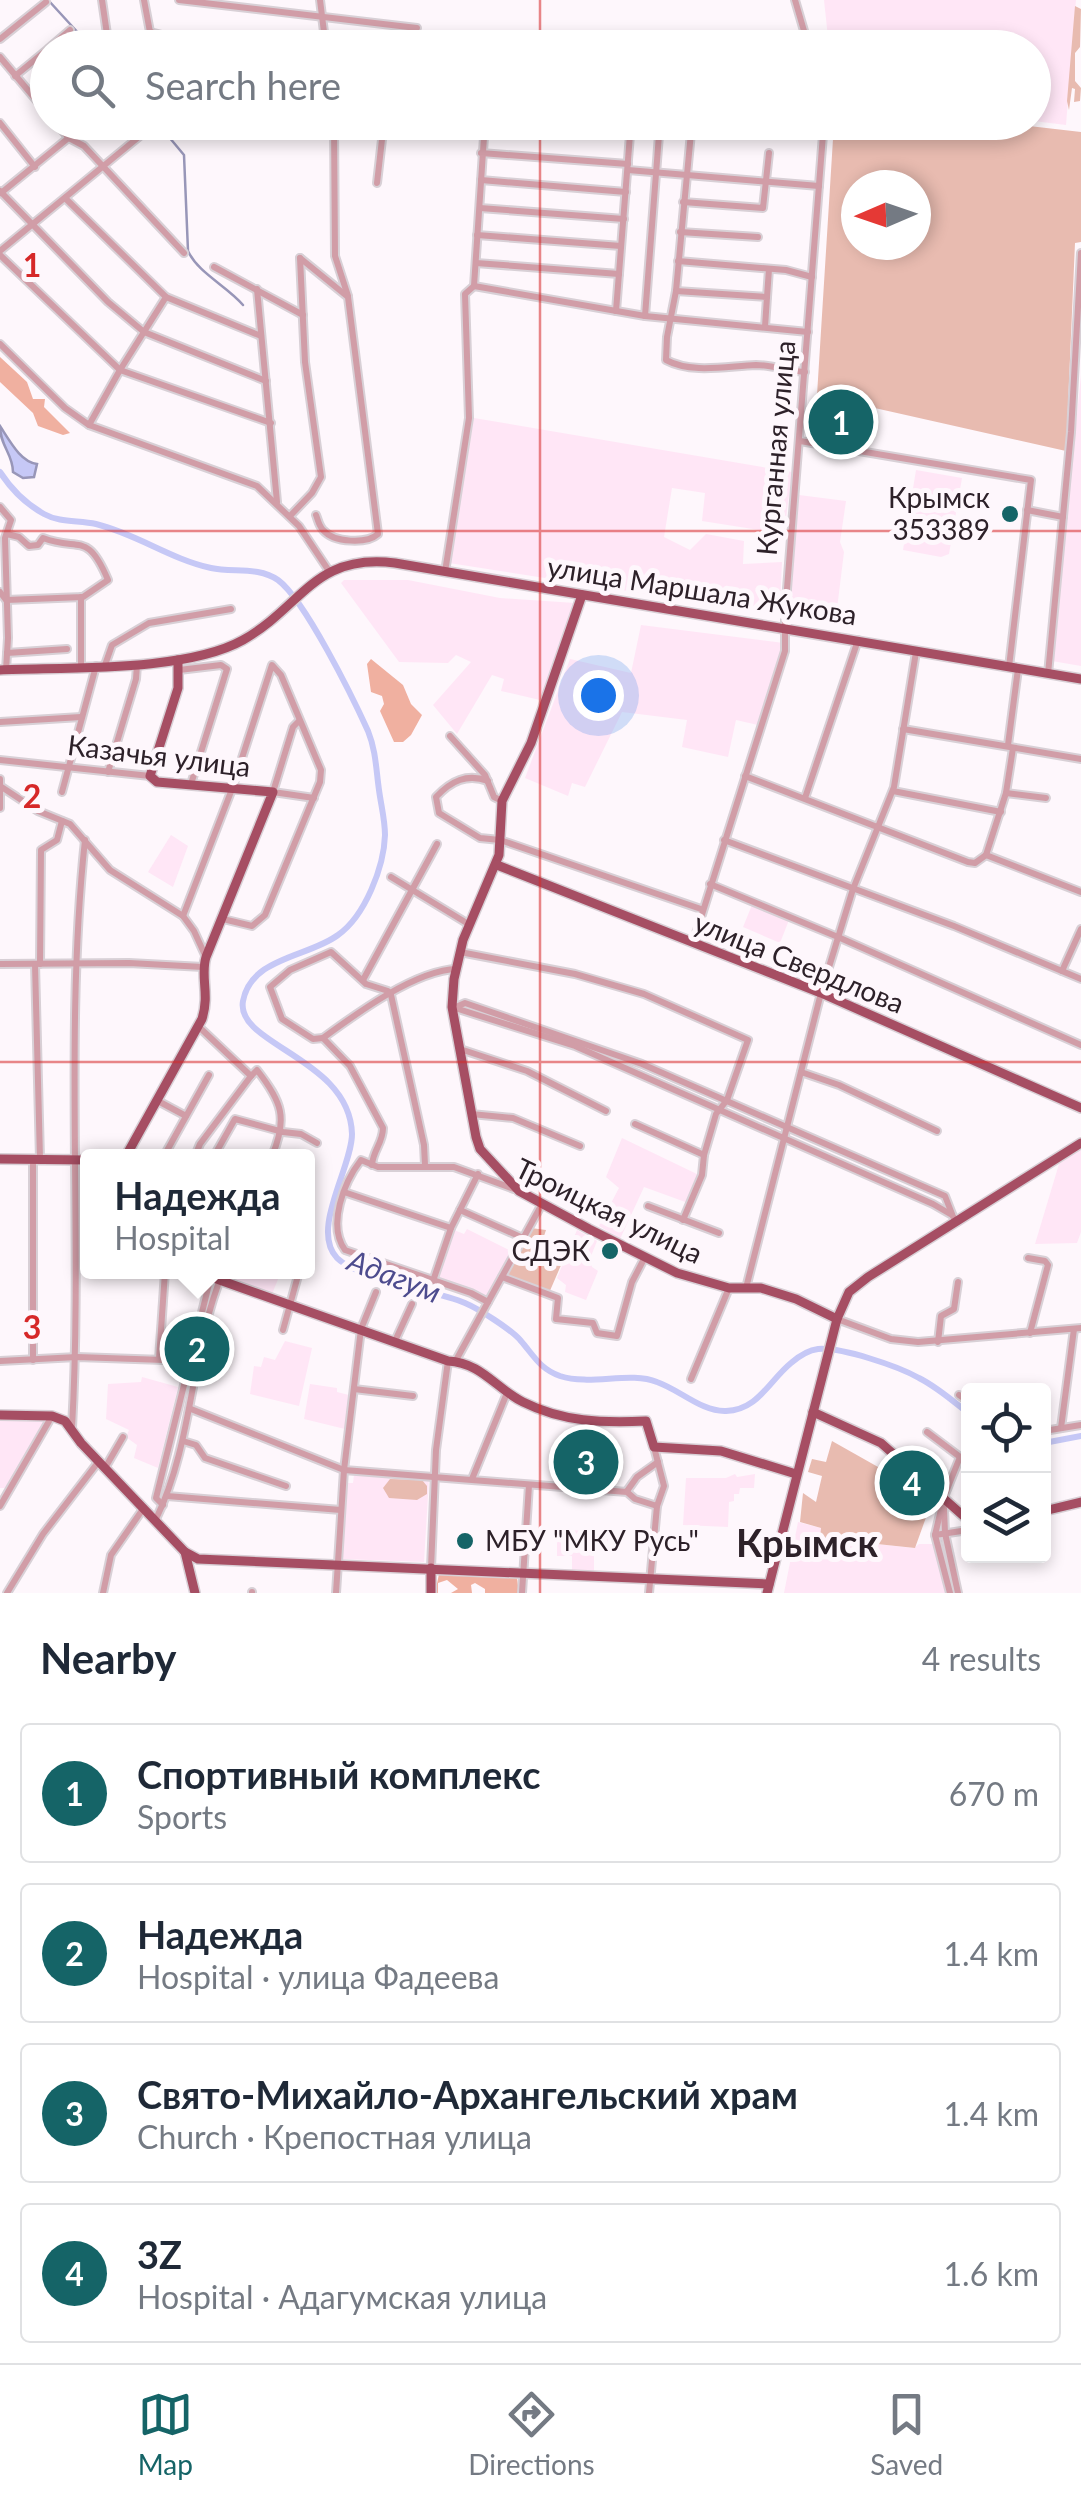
<!DOCTYPE html>
<html lang="en">
<head>
<meta charset="utf-8">
<style>
	body { margin:0; font-family:Lato,sans-serif; background:#f6f6f7; color:#1f2937 }
	.controls { position:absolute; right:30px; bottom:30px; display:grid; overflow:hidden; border-radius:10px; box-shadow:0 5px 15px #0003 }
	.controls button { width:90px; height:90px; display:grid; place-items:center; padding:0; border:0; border-bottom:2px solid #e0e1e3; background:#fff; color:#1f2937; font:50px sans-serif }
	.compass { position:absolute; left:841px; top:170px; width:90px; height:90px; border-radius:50%; background:#fff; box-shadow:0 5px 15px #0003; rotate:268deg }
	.you { position:absolute; left:598px; top:695px; width:35px; height:35px; margin:-25px; border:8px solid #fff; border-radius:50%; background:#1a73e8; box-shadow:0 0 0 15px #1a73e833 }
	.badge { display:grid; place-items:center; width:65px; height:65px; border-radius:50%; background:#156467; color:#fff; font-size:32px; font-weight:700 }
	.pin { position:absolute; translate:-50% -50%; border:5px solid #fff; box-shadow:0 2px 10px #0006 }
	.popup { position:absolute; left:80px; top:1149px; width:235px; height:130px; box-sizing:border-box; display:grid; place-content:center; border-radius:10px; background:#fff; filter:drop-shadow(0 2px 8px #0005); font-size:32px; white-space:nowrap; color:#747a83 }
	.popup b { font-size:38px; color:#1f2937 }
	.popup::after { content:''; position:absolute; left:50%; top:100%; margin-left:-20px; border:20px solid transparent; border-top-color:#fff }
	.list { margin:0; padding:0; list-style:none }
	h2 { display:flex; justify-content:space-between; align-items:center; height:130px; margin:0; padding:0 40px; font-size:42px }
	h2 small { font-size:32px; font-weight:400; color:#747a83 }
	.list li { display:grid; grid-template-columns:65px 1fr auto; gap:30px; align-items:center; box-sizing:border-box; height:140px; margin:0 20px 20px; padding:0 20px; border:2px solid #e0e1e3; border-radius:10px }
	.list b { display:block; font-size:38px; white-space:nowrap }
	.list p { margin:0; font-size:32px; white-space:nowrap; color:#747a83 }
	.list em { font-size:32px; font-style:normal; color:#747a83 }
	.icon { flex:none; width:55px; height:55px; fill:none; stroke:currentColor; stroke-width:2; stroke-linecap:round; stroke-linejoin:round }
	.map { position:relative; flex:none; width:1081px; height:1593px; overflow:hidden }
	.search { position:absolute; background:#fff; box-shadow:0 5px 15px #0003; left:30px; right:30px; top:30px; height:110px; display:flex; align-items:center; gap:25px; box-sizing:border-box; padding:0 35px; border-radius:55px; color:#747a83; font-size:38px }
	.sheet { height:770px; background:#fff }
	nav { display:flex; justify-content:space-around; align-items:center; box-sizing:border-box; height:140px; border-top:2px solid #e0e1e3; background:#fff; font-size:28px; color:#747a83 }
	nav a { display:grid; justify-items:center; gap:5px }
	nav .on { color:#156467 }
	.map>svg:first-child { display:block }
	.built { fill:#ffe6f6 }
	.green { fill:#e8bbb0; fill-rule:evenodd }
	.forest { fill:#f0b0a0 }
	.water { fill:#c6c8f6; stroke:#9896b8; stroke-width:2.5 }
	.lines { fill:none; stroke-linecap:round; stroke-linejoin:round }
	.stream { stroke:#9896b8; stroke-width:2.5 }
	.river { stroke:#c6c8f6; stroke-width:6 }
	.minor-casing { stroke:#d8d0d6; stroke-width:10 }
	.major-casing { stroke:#d8d0d6; stroke-width:12 }
	.minor { stroke:#d19da7; stroke-width:6 }
	.major { stroke:#a64e63; stroke-width:9 }
	.grid { fill:none; stroke:#d62828; stroke-width:2.5; stroke-opacity:0.55 }
	.poi-dot { fill:#156467; stroke:#fef7fc; stroke-width:4 }
	.labels { text-anchor:middle; stroke-width:10; stroke-linejoin:round; paint-order:stroke }
	.street-label { font-size:28px; fill:#2d2129; stroke:#fef7fc }
	.poi-label { font-size:28px; fill:#2d2129; stroke:#fef7fc; text-anchor:end }
	.water-label { font-size:30px; font-style:italic; fill:#4d4b8e; stroke:#fef7fc }
	.district-label { font-size:38px; font-weight:bold; fill:#2d2129; stroke:#fef7fc }
	.grid-label { font-size:32px; text-anchor:middle; font-weight:bold; fill:#d62828; stroke:#fef7fc; stroke-width:10; stroke-linejoin:round; paint-order:stroke }
</style>
</head>
<body>
<div class="map">
<svg width="1081" height="1593" viewBox="0 0 1081 1593">
	<rect width="100%" height="100%" fill="#fef7fc"/>
	<g class="built">
		<polygon points="824,0 1076,0 1066,125 1034,121 1034,48 829,47"/>
		<polygon points="1081,375 1081,666 1052,661"/>
		<polygon points="474,418 792,472 784,534 702,521 705,493 672,488 664,537 690,550 706,534 744,541 743,564 782,562 780,607 775,614 449,563"/>
		<polygon points="916,470 962,478 949,554 941,557 903,550"/>
		<polygon points="799,495 846,501 840,542 844,552 835,625 789,617"/>
		<polygon points="344,580 408,580 500,598 575,603 540,700 501,691 504,679 492,675 457,734 433,705 471,662 456,655 448,663 399,662 341,583"/>
		<polygon points="641,625 784,643 758,725 736,720 728,757 682,747 687,720 622,712 585,787 572,783 568,796 525,778 570,659 631,673"/>
		<polygon points="171,835 188,846 173,887 148,872"/>
		<polygon points="752,905 789,920 780,943 743,927"/>
		<polygon points="622,1138 699,1175 688,1203 644,1187 620,1239 599,1226 619,1188 606,1177"/>
		<polygon points="1081,1149 1081,1232 1077,1243 1035,1244 1059,1164"/>
		<polygon points="467,1229 513,1252 488,1298 437,1279 454,1230 464,1234"/>
		<polygon points="577,1230 597,1241 591,1256 592,1267 598,1271 586,1300 565,1292 566,1285 557,1278"/>
		<polygon points="228,1272 281,1272 272,1294 226,1277"/>
		<polygon points="285,1341 312,1348 299,1406 250,1394 254,1366 261,1367 264,1357 275,1360"/>
		<polygon points="142,1377 178,1387 158,1468 134,1458 137,1445 126,1437 129,1430 106,1419 108,1384 141,1382"/>
		<polygon points="310,1384 337,1388 337,1392 349,1395 345,1429 304,1419"/>
		<polygon points="0,1419 45,1419 6,1488 0,1488"/>
		<polygon points="735,1474 737,1477 755,1474 754,1488 740,1488 739,1494 734,1494 734,1501 729,1502 728,1527 683,1525 686,1478 726,1478"/>
		<polygon points="354,1475 429,1479 424,1562 342,1559 347,1483 353,1483"/>
		<polygon points="798,1522 821,1528 820,1538 914,1548 919,1544 935,1544 948,1593 784,1593"/>
		<polygon points="557,1530 608,1531 608,1550 594,1550 594,1573 572,1572 572,1556 557,1556"/>
	</g>
	<g class="green">
		<polygon points="1075,6 1081,9 1080,47 1075,53 1075,81 1081,88 1080,101 1074,102 1075,89 1072,88 1069,110 1067,101"/>
		<path d="M994 122 1081 132V242L1075 243 1066 451 817 395 834 123ZM856 185H916V245H856Z"/>
		<polygon points="531,1228 546,1230 544,1236 568,1249 549,1293 506,1277"/>
		<polygon points="832,1441 933,1498 915,1548 820,1538 821,1528 800,1522 803,1493 816,1502 822,1476 808,1472 812,1459 826,1462"/>
		<polygon points="390,1479 422,1480 427,1486 427,1494 417,1500 389,1498 383,1488"/>
	</g>
	<g class="forest">
		<polygon points="0,357 27,382 33,399 45,399 44,407 70,433 63,435 38,426 33,413 0,382"/>
		<polygon points="371,659 403,685 411,704 422,715 411,735 403,742 394,742 380,711 384,704 382,696 371,692 367,664"/>
		<polygon points="439,1574 517,1578 519,1593 485,1593 485,1589 475,1583 471,1585 472,1593 451,1593 458,1589 447,1580 438,1583 438,1593 435,1593"/>
	</g>
	<path class="water" d="M0 426C11 443 21 462 37 464L34 477 23 478 13 472C13 454 0 446 0 426Z"/>
	<g class="lines">
		<g class="stream">
			<polyline points="49,1 92,48"/>
			<path d="M159 125 184 155 188 251C198 273 227 286 243 305"/>
			<polyline points="940,1539 945,1562"/>
		</g>
		<g class="river">
			<path d="M0 472C11 489 26 504 44 514 60 523 79 520 96 524 137 534 170 559 211 568 233 573 258 566 278 580 305 600 353 698 368 731 376 751 376 769 379 790 381 805 385 820 385 835 384 867 365 916 338 935 309 957 251 957 243 1001 235 1045 350 1058 352 1134 352 1167 310 1230 337 1258 358 1279 434 1290 465 1303 479 1309 512 1330 521 1341 534 1356 540 1369 560 1376 591 1386 630 1371 657 1382 680 1390 702 1412 726 1411 758 1410 769 1381 791 1363 798 1357 809 1350 818 1349 841 1347 898 1366 919 1378 937 1387 953 1401 968 1413"/>
			<polyline points="1044,1443 1081,1436"/>
		</g>
		<defs>
			<g id="minor">
				<polyline points="102,0 109,48"/>
				<polyline points="144,0 153,48"/>
				<polyline points="179,0 417,28"/>
				<polyline points="320,0 326,48"/>
				<polyline points="795,0 809,48"/>
				<polyline points="150,32 190,42"/>
				<polyline points="0,39 46,2"/>
				<polyline points="49,48 70,30"/>
				<polyline points="185,48 191,42 238,48"/>
				<polyline points="493,48 493,42"/>
				<polyline points="638,48 639,45"/>
				<polyline points="698,48 698,44"/>
				<polyline points="0,57 48,114"/>
				<polyline points="15,76 48,49"/>
				<polyline points="55,122 69,138 84,146 184,253"/>
				<polyline points="334,122 335,256 348,296"/>
				<path d="M692 122 676 291 667 337 666 360C692 374 727 366 756 365 772 365 789 371 805 372"/>
				<polyline points="0,123 35,167"/>
				<polyline points="485,126 630,135"/>
				<polyline points="481,153 628,164"/>
				<polyline points="628,170 819,186"/>
				<polyline points="481,180 626,192"/>
				<polyline points="377,183 384,122"/>
				<polyline points="0,191 108,302 144,332 266,381"/>
				<polyline points="1,193 88,122"/>
				<polyline points="65,198 166,297 261,336"/>
				<polyline points="683,202 763,208 769,153"/>
				<polyline points="480,208 624,219"/>
				<polyline points="680,232 758,237"/>
				<polyline points="477,235 621,246"/>
				<polyline points="0,251 157,122"/>
				<polyline points="0,255 120,370 271,423"/>
				<path d="M300 258 348 297 378 534C367 544 334 543 323 530 319 526 318 520 316 515"/>
				<polyline points="678,261 786,270 812,277"/>
				<polyline points="476,263 619,274"/>
				<polyline points="214,267 303,315"/>
				<polyline points="474,286 645,316 808,332"/>
				<polyline points="257,289 277,502"/>
				<polyline points="676,291 767,297 765,327"/>
				<polyline points="767,297 769,269"/>
				<polyline points="616,311 631,122"/>
				<polyline points="645,316 660,122"/>
				<polyline points="0,344 65,408 89,425 257,486 299,526 329,571"/>
				<polyline points="89,425 120,370 166,297"/>
				<polyline points="800,441 1031,480 1009,667"/>
				<polyline points="0,507 11,520 5,538 8,638 6,670"/>
				<polyline points="1027,510 1063,517"/>
				<polyline points="290,516 312,493 321,477 305,362 300,258"/>
				<polyline points="445,572 469,418 465,294 474,286 485,122"/>
				<path d="M0 592 6 600 83 597 108 580C87 530 79 552 43 538L38 545 29 546 19 537 7 534"/>
				<polyline points="81,597 81,666"/>
				<polyline points="7,653 67,649"/>
				<polyline points="105,665 112,645 149,623 231,609"/>
				<polyline points="179,670 221,665 227,669 191,784"/>
				<polyline points="1048,674 1071,432 1081,253"/>
				<polyline points="299,721 293,727 273,792 314,798"/>
				<polyline points="0,722 81,717"/>
				<polyline points="903,729 1081,759"/>
				<polyline points="450,736 485,775 494,797 502,801"/>
				<polyline points="1008,745 1018,669"/>
				<polyline points="0,760 150,776"/>
				<polyline points="108,772 136,679 137,665"/>
				<polyline points="745,776 968,862 975,863 986,855"/>
				<polyline points="0,779 0,808"/>
				<path d="M488 781C467 773 451 781 436 797L439 813 480 838 500 840 701 909"/>
				<polyline points="0,786 38,811 70,824 110,870 183,916 194,931 205,955"/>
				<polyline points="893,791 1001,812"/>
				<polyline points="62,792 96,666"/>
				<polyline points="1006,793 1046,798"/>
				<polyline points="805,798 858,640"/>
				<polyline points="724,840 954,926 1081,979"/>
				<polyline points="986,855 1006,793 1013,748"/>
				<polyline points="986,855 1081,892"/>
				<polyline points="391,877 470,925"/>
				<polyline points="710,884 838,937 1081,1045"/>
				<polyline points="183,916 232,789 272,665 281,675 321,770 320,782 265,915 252,926 223,919"/>
				<polyline points="693,943 785,651 785,614 824,122"/>
				<polyline points="460,952 575,974 644,994 748,1040 727,1100 716,1114 704,1155 635,1124"/>
				<polyline points="0,964 129,963 203,967"/>
				<polyline points="35,964 40,1159"/>
				<polyline points="40,964 41,850 57,840 62,821"/>
				<polyline points="1062,971 1081,929"/>
				<polyline points="363,980 437,844"/>
				<polyline points="452,1007 575,1046 933,1204 952,1215 957,1222"/>
				<polyline points="456,1007 465,1003 642,1064 945,1196 952,1214"/>
				<polyline points="198,1026 251,1076"/>
				<polyline points="323,1038 313,1039 282,1019 270,987 290,970 331,952 366,984 388,991 391,995 424,1145 425,1165"/>
				<polyline points="460,1049 527,1071 606,1111"/>
				<polyline points="801,1072 839,1085 937,1131"/>
				<path d="M251 1076 257 1070C282 1102 288 1118 272 1156"/>
				<polyline points="158,1101 186,1116"/>
				<polyline points="471,1114 513,1118 580,1146"/>
				<polyline points="164,1156 209,1075"/>
				<polyline points="195,1156 200,1144 251,1076"/>
				<polyline points="214,1156 235,1119 283,1132 301,1134 317,1143"/>
				<polyline points="33,1159 33,1360"/>
				<path d="M372 1165C373 1150 383 1143 383 1128L350 1066 323 1038C357 1013 416 970 457 969"/>
				<polyline points="344,1192 451,1228"/>
				<polyline points="648,1206 719,1233"/>
				<polyline points="460,1210 523,1238"/>
				<polyline points="683,1220 702,1175 704,1155"/>
				<polyline points="307,1245 309,1240"/>
				<polyline points="1028,1258 1045,1261 1048,1265 1030,1333"/>
				<polyline points="502,1277 558,1298 556,1319 593,1323 597,1333 617,1336 632,1282 645,1257"/>
				<polyline points="433,1281 451,1228 478,1174"/>
				<polyline points="746,1288 821,993 853,889 894,787 916,652"/>
				<path d="M488 1302 471 1293 345 1250C327 1225 344 1182 361 1160L378 1167H454L514 1189"/>
				<polyline points="837,1319 891,1339 918,1342 1081,1328"/>
				<polyline points="283,1330 299,1272"/>
				<polyline points="395,1341 412,1304"/>
				<polyline points="938,1342 941,1316 954,1309 958,1282"/>
				<polyline points="159,1359 165,1272"/>
				<polyline points="0,1361 77,1357 193,1361"/>
				<polyline points="455,1362 542,1204"/>
				<polyline points="691,1379 729,1288"/>
				<polyline points="354,1389 413,1396"/>
				<polyline points="959,1395 968,1401"/>
				<polyline points="191,1409 344,1470 627,1492 635,1499 657,1506"/>
				<path d="M72 1428C83 1232 64 1035 85 840"/>
				<polyline points="1061,1428 1074,1329"/>
				<polyline points="1044,1431 1081,1425"/>
				<polyline points="927,1432 968,1463"/>
				<polyline points="183,1441 196,1445 205,1458 286,1486"/>
				<polyline points="105,1468 123,1437"/>
				<polyline points="472,1479 507,1393"/>
				<polyline points="627,1491 637,1477 658,1462"/>
				<polyline points="167,1496 341,1510"/>
				<polyline points="163,1505 156,1498 211,1276"/>
				<polyline points="0,1506 52,1416"/>
				<polyline points="944,1508 945,1533 958,1593"/>
				<path d="M156 1519C194 1441 190 1351 223 1272"/>
				<polyline points="935,1535 968,1530"/>
				<polyline points="431,1568 436,1450 448,1361"/>
				<polyline points="7,1593 43,1534 99,1461"/>
				<polyline points="103,1593 111,1555 143,1509"/>
				<polyline points="252,1593 252,1592"/>
				<polyline points="336,1593 344,1470 361,1329 376,1292"/>
				<polyline points="522,1593 529,1485"/>
				<polyline points="649,1593 657,1506 664,1486 654,1447"/>
				<polyline points="950,1593 935,1535 944,1497 960,1457"/>
			</g>
			<g id="major">
				<polyline points="582,595 531,743 502,801 499,855 463,940 454,979 452,1007 476,1137 480,1149 519,1191 589,1229 677,1273 729,1288 761,1288 796,1299 837,1319"/>
				<path d="M0 670C67 667 186 672 243 640 303 606 314 553 395 563L1081 679"/>
				<polyline points="497,865 821,993 1081,1108"/>
				<path d="M126 1156 202 1019C210 994 200 976 206 957L273 792 157 782 150 776 178 688V660"/>
				<polyline points="0,1159 87,1160"/>
				<path d="M197 1272 448 1361C482 1363 495 1388 523 1402 563 1422 602 1423 646 1421L654 1447 721 1451 796 1474"/>
				<polyline points="813,1412 881,1443 968,1520"/>
				<polyline points="0,1415 52,1416 65,1421 81,1443 185,1552 198,1559 769,1584"/>
				<polyline points="1044,1511 1081,1502"/>
				<polyline points="185,1552 195,1593"/>
				<polyline points="431,1593 431,1568"/>
				<polyline points="767,1593 837,1319 849,1292 868,1277 1081,1143"/>
			</g>
		</defs>
		<use href="#minor" class="minor-casing"/>
		<use href="#major" class="major-casing"/>
		<use href="#minor" class="minor"/>
		<use href="#major" class="major"/>
	</g>
	<path class="grid" d="M540 0V48M540 122V1593M0 531H1081M0 1062H1081"/>
	<g class="poi-dot">
		<circle cx="1010" cy="514" r="10"/>
		<circle cx="610" cy="1251" r="10"/>
		<circle cx="465" cy="1541" r="10"/>
	</g>
	<g class="labels">
		<g class="street-label">
			<text transform="translate(776 448) rotate(-85)" y="10">Курганная улица</text>
			<text transform="translate(702 591) rotate(9)" y="10">улица Маршала Жукова</text>
			<text transform="translate(159 756) rotate(7)" y="10">Казачья улица</text>
			<text transform="translate(799 963) rotate(22)" y="10">улица Свердлова</text>
			<text transform="translate(609 1211) rotate(26)" y="10">Троицкая улица</text>
		</g>
		<g class="poi-label">
			<text x="990" y="508">Крымск<tspan x="990" dy="32">353389</tspan></text>
			<text x="590" y="1261">СДЭК</text>
			<text x="485" y="1551" text-anchor="start">МБУ "МКУ Русь"</text>
		</g>
		<g class="water-label">
			<text transform="translate(394 1277) rotate(21)" y="10">Адагум</text>
		</g>
		<g class="district-label">
			<text x="807" y="1557">Крымск</text>
		</g>
	</g>
	<g class="grid-label">
		<text x="32" y="277">1</text>
		<text x="32" y="808">2</text>
		<text x="32" y="1339">3</text>
	</g>
</svg>
<div class="controls">
<button><svg class="icon" aria-label="locate" viewBox="0 0 24 24"><circle cx="12" cy="12" r="6"/><path d="M12 2v4M12 18v4M2 12h4M18 12h4"/></svg></button>
<button><svg class="icon" aria-label="layers" viewBox="0 0 24 24"><path d="M12 4l9 5-9 5-9-5zM3 14l9 5 9-5"/></svg></button>
</div>
<svg class="compass" viewBox="-18 -18 36 36"><path d="M0-13l5 13h-10z" fill="#e53935"/><path d="M0 13l5-13h-10z" fill="#747a83"/></svg>
<div class="you"></div>
<div class="pin badge" style="left:841px;top:422px">1</div>
<div class="pin badge" style="left:197px;top:1349px">2</div>
<div class="popup"><b>Надежда</b>Hospital</div>
<div class="pin badge" style="left:586px;top:1462px">3</div>
<div class="pin badge" style="left:912px;top:1483px">4</div>
<div class="search"><svg class="icon" aria-label="search" viewBox="0 0 24 24"><circle cx="10" cy="10" r="6"/><path d="M15 15l6 6"/></svg>Search here</div>
</div>
<section class="sheet">
<h2>Nearby<small>4 results</small></h2>
<ul class="list">
<li><span class="badge">1</span><div><b>Спортивный комплекс</b><p>Sports</p></div><em>670 m</em></li>
<li><span class="badge">2</span><div><b>Надежда</b><p>Hospital · улица Фадеева</p></div><em>1.4 km</em></li>
<li><span class="badge">3</span><div><b>Свято-Михайло-Архангельский храм</b><p>Church · Крепостная улица</p></div><em>1.4 km</em></li>
<li><span class="badge">4</span><div><b>3Z</b><p>Hospital · Адагумская улица</p></div><em>1.6 km</em></li>
</ul>
</section>
<nav>
<a class="on"><svg class="icon" aria-label="map" viewBox="0 0 24 24"><path d="M3 6l6-2 6 2 6-2v14l-6 2-6-2-6 2zM9 4v14M15 6v14"/></svg>Map</a>
<a><svg class="icon" aria-label="directions" viewBox="0 0 24 24"><path d="M12 3l9 9-9 9-9-9zM9 14v-3h6M13 9l2 2-2 2"/></svg>Directions</a>
<a><svg class="icon" aria-label="saved" viewBox="0 0 24 24"><path d="M7 4h10v16l-5-4-5 4z"/></svg>Saved</a>
</nav>
</body>
</html>
